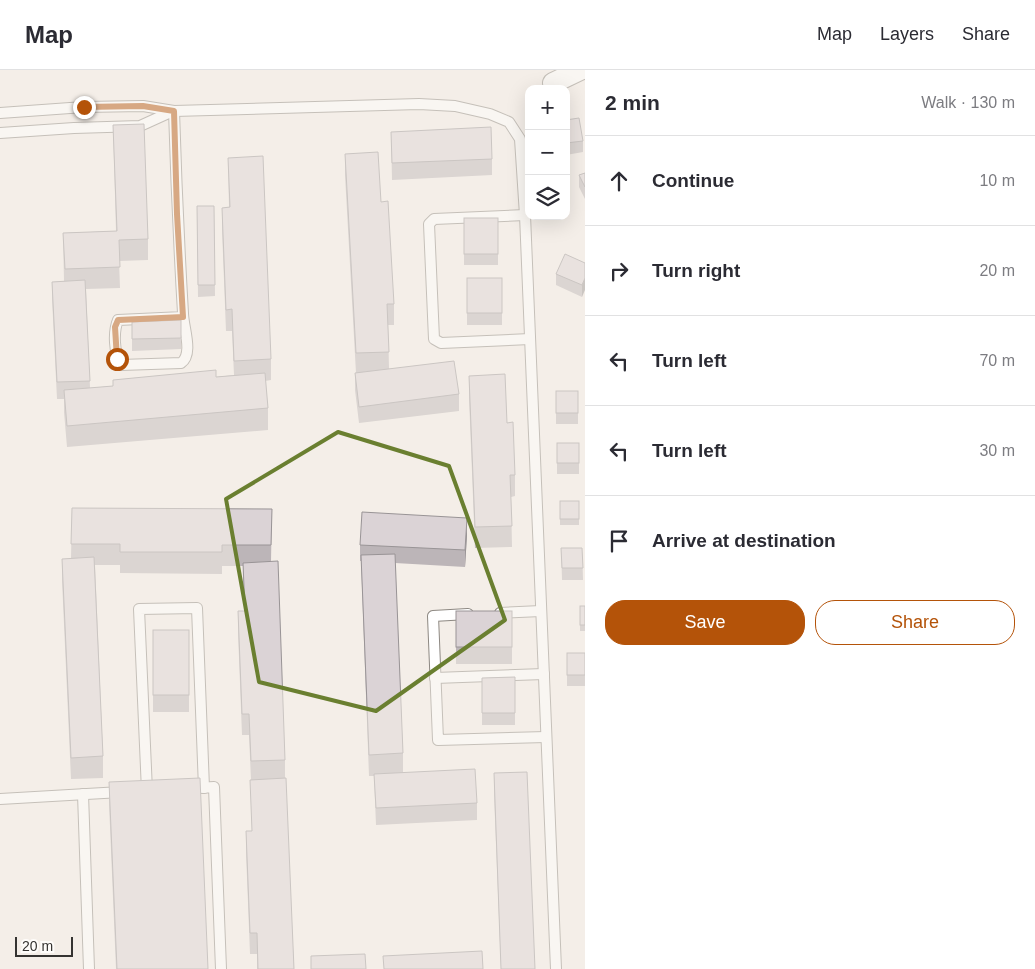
<!DOCTYPE html>
<html lang="en">
<head>
<meta charset="utf-8">
<style>
	body { margin:0; font-family:Helvetica,sans-serif; background:#f2f2f3; color:#2b2b33 }
	.controls { position:absolute; right:15px; top:15px; display:grid; overflow:hidden; border-radius:10px; box-shadow:0 5px 20px #0002 }
	.controls button { width:45px; height:45px; display:grid; place-items:center; padding:0; border:0; border-bottom:1px solid #e1e1e2; background:#fff; color:#2b2b33; font:25px sans-serif }
	.scale { position:absolute; left:15px; bottom:12px; width:58px; box-sizing:border-box; padding-left:5px; border:2px solid #353331; border-top:0; font-size:14px; line-height:18px; white-space:nowrap; color:#353331; -webkit-text-stroke:4px #fefcfa; paint-order:stroke }
	.stop { position:absolute; width:15px; height:15px; margin:-11px; border:4px solid #b45309; border-radius:50%; background:#fff }
	.stop.end { background:#b45309; border-color:#fff; box-shadow:0 1px 5px #0008 }
	.list { margin:0; padding:0; list-style:none }
	h2 { display:flex; justify-content:space-between; align-items:center; height:65px; margin:0; padding:0 20px; font-size:21px }
	h2 small { font-size:16px; font-weight:400; color:#7c7c81 }
	.list li { display:grid; grid-template-columns:32px 1fr auto; gap:15px; align-items:center; box-sizing:border-box; height:90px; padding:0 20px; border-top:1px solid #e1e1e2 }
	.list b { display:block; font-size:19px; white-space:nowrap }
	.list em { font-size:16px; font-style:normal; color:#7c7c81 }
	.actions { display:flex; gap:10px; padding:15px 20px }
	.actions a { flex:1; padding:11px 0; border:1px solid #b45309; border-radius:20px; text-align:center; font-size:18px; color:#b45309 }
	.actions .main { background:#b45309; color:#fff }
	.icon { flex:none; width:28px; height:28px; fill:none; stroke:currentColor; stroke-width:2; stroke-linecap:round; stroke-linejoin:round }
	.map { position:relative; flex:none; width:585px; height:899px; overflow:hidden }
	header { display:flex; align-items:center; gap:30px; box-sizing:border-box; height:70px; padding:0 25px; background:#fff; border-bottom:1px solid #e1e1e2 }
	header strong { font-size:24px }
	nav { display:flex; gap:28px; margin-inline-start:auto; font-size:18px }
	main { display:flex }
	aside { flex:1; background:#fff }
	.map>svg:first-child { display:block }
	.lines { fill:none; stroke-linecap:round; stroke-linejoin:round }
	.lane-casing { stroke:#8d8882; stroke-width:12 }
	.street-casing { stroke:#8d8882; stroke-width:22 }
	.lane { stroke:#fff; stroke-width:10 }
	.street { stroke:#fff; stroke-width:20 }
	.wall { fill:#bcb5b8 }
	.shaded-wall { fill:#999496 }
	.building { fill:#dbd3d6; stroke:#999496 }
	.route { stroke:#b45309; stroke-width:6 }
	.marked { fill:none; stroke:#6a7f30; stroke-width:4; stroke-linejoin:round }
</style>
</head>
<body>
<header>
<strong>Map</strong>
<nav><a>Map</a><a>Layers</a><a>Share</a></nav>
</header>
<main>
<div class="map">
<svg width="585" height="899" viewBox="0 0 585 899">
	<rect width="100%" height="100%" fill="#f4eee8"/>
	<g class="lines">
		<defs>
			<g id="lane">
				<path d="M174 41C176 108 179 175 183 243 183 257 194 284 181 293L121 295C114 283 113 262 118 250L183 247"/>
				<polyline points="0,43 84,37 143,36 174,41 419,34 455,36 490,44 509,52 520,69 525,145 556,899"/>
				<polyline points="0,63 74,58 140,56 173,41"/>
				<polyline points="525,145 434,149 429,154 434,269 441,273 530,269"/>
				<polyline points="500,543 541,541"/>
				<polyline points="468,544 433,546 438,670 546,667"/>
				<polyline points="435,608 544,604"/>
				<polyline points="198,718 214,717 221,899"/>
				<polyline points="147,721 139,539 197,538 204,718"/>
				<polyline points="83,724 89,899"/>
				<polyline points="0,729 121,722"/>
			</g>
			<polyline id="street" points="553,13 580,0"/>
		</defs>
		<use href="#lane" class="lane-casing"/>
		<use href="#street" class="street-casing"/>
		<use href="#lane" class="lane"/>
		<use href="#street" class="street"/>
	</g>
	<g class="wall">
		<polygon points="566,50 583,71 583,82 566,85"/>
		<polygon points="113,55 148,169 148,190 119,191 120,218 86,219 90,318 113,316 113,310 216,307 234,305 232,261 226,261 222,159 222,138 229,137 228,88 271,289 271,310 265,311 268,338 268,360 67,377 64,342 64,329 57,329 52,228 52,212 64,211 63,163 116,161"/>
		<polygon points="391,62 492,89 492,105 392,110"/>
		<polygon points="345,84 381,132 394,234 394,255 388,255 389,299 459,324 459,341 359,353 355,320 355,303 356,303 345,105"/>
		<polygon points="585,103 585,129 579,117 579,105"/>
		<polygon points="197,136 214,136 215,226 198,227"/>
		<rect x="464" y="148" width="34" height="47"/>
		<polygon points="585,193 582,227 556,215 556,204"/>
		<rect x="467" y="208" width="35" height="47"/>
		<polygon points="132,252 181,268 181,279 132,281"/>
		<polygon points="469,306 507,353 515,405 515,426 511,427 512,477 475,478 469,327"/>
		<rect x="556" y="321" width="22" height="33"/>
		<rect x="557" y="373" width="22" height="31"/>
		<rect x="560" y="431" width="19" height="24"/>
		<polygon points="72,438 272,439 271,491 285,690 285,708 294,899 257,899 257,884 250,884 246,782 246,761 252,761 251,710 249,665 242,665 238,562 238,541 244,541 243,496 222,496 222,504 120,503 120,495 95,495 103,686 103,708 71,709 62,510 62,489 71,489"/>
		<polygon points="467,465 465,497 395,493 403,683 403,702 477,733 477,750 376,755 374,706 369,706 361,491 360,491 360,475"/>
		<polygon points="561,478 582,478 583,510 562,510"/>
		<rect x="580" y="536" width="5" height="25"/>
		<rect x="456" y="541" width="56" height="53"/>
		<rect x="153" y="560" width="36" height="82"/>
		<rect x="567" y="583" width="18" height="33"/>
		<polygon points="515,607 515,655 482,655 482,608"/>
		<polygon points="494,703 535,899 501,899 494,724"/>
		<polygon points="109,712 208,899 116,899 109,733"/>
	</g>
	<g class="shaded-wall">
		<polygon points="585,208 585,220 582,227 582,215"/>
		<polygon points="467,448 467,465 465,497 465,480"/>
	</g>
	<g class="building">
		<polygon points="579,48 583,71 566,73 566,50"/>
		<polygon points="144,54 148,169 119,170 120,197 65,199 63,163 117,161 113,55"/>
		<polygon points="491,57 492,89 392,93 391,62"/>
		<polygon points="378,82 381,132 388,131 394,234 387,234 389,282 356,283 345,84"/>
		<polygon points="263,86 271,289 234,291 232,239 226,240 222,138 230,137 228,88"/>
		<polygon points="585,103 585,117 579,105"/>
		<polygon points="197,136 214,136 215,215 198,215"/>
		<rect x="464" y="148" width="34" height="36"/>
		<polygon points="565,184 585,193 585,208 582,215 556,204"/>
		<rect x="467" y="208" width="35" height="35"/>
		<polygon points="85,210 90,311 57,312 52,212"/>
		<polygon points="181,250 181,268 132,269 132,252"/>
		<polygon points="454,291 459,324 359,337 355,303"/>
		<polygon points="216,300 216,307 265,303 268,338 67,356 64,320 113,316 113,310"/>
		<polygon points="505,304 507,353 513,352 515,405 510,405 512,456 475,457 469,306"/>
		<rect x="556" y="321" width="22" height="22"/>
		<rect x="557" y="373" width="22" height="20"/>
		<rect x="560" y="431" width="19" height="18"/>
		<polygon points="72,438 272,439 271,475 222,475 222,482 120,482 120,474 71,474"/>
		<polygon points="362,442 467,448 465,480 360,475"/>
		<polygon points="561,478 582,478 583,498 562,498"/>
		<polygon points="395,484 403,683 369,685 361,485"/>
		<polygon points="94,487 103,686 71,688 62,489"/>
		<polygon points="278,491 285,690 251,691 249,644 242,644 238,541 245,541 243,493"/>
		<rect x="580" y="536" width="5" height="19"/>
		<rect x="456" y="541" width="56" height="36"/>
		<rect x="153" y="560" width="36" height="65"/>
		<rect x="567" y="583" width="18" height="22"/>
		<polygon points="515,607 515,643 482,643 482,608"/>
		<polygon points="475,699 477,733 376,738 374,704"/>
		<polygon points="527,702 535,899 501,899 494,703"/>
		<polygon points="200,708 208,899 117,899 109,712"/>
		<polygon points="286,708 294,899 258,899 257,863 250,863 246,761 252,761 250,710"/>
		<polygon points="482,881 483,899 384,899 383,886"/>
		<polygon points="365,884 366,899 311,899 311,886"/>
	</g>
	<g class="lines">
		<polyline class="route" points="84,37 143,36 174,41 177,144 183,247 118,250 115,257 117,289"/>
	</g>
	<path d="M0 0H585V899H0ZM338 362 449 396 505 550 376 641 259 612 226 429Z" fill="#f4eee8" fill-opacity=".55" fill-rule="evenodd"/>
	<path class="marked" d="M338 362 449 396 505 550 376 641 259 612 226 429Z"/>
</svg>
<div class="controls">
<button>+</button>
<button>−</button>
<button><svg class="icon" aria-label="layers" viewBox="0 0 24 24"><path d="M12 4l9 5-9 5-9-5zM3 14l9 5 9-5"/></svg></button>
</div>
<div class="scale">20 m</div>
<div class="stop" style="left:117px;top:289px"></div>
<div class="stop end" style="left:84px;top:37px"></div>
</div>
<aside>
<h2>2 min<small>Walk · 130 m</small></h2>
<ul class="list">
<li><svg class="icon" aria-label="ahead" viewBox="0 0 24 24"><path d="M12 20V5M6 11l6-6 6 6"/></svg><div><b>Continue</b></div><em>10 m</em></li>
<li><svg class="icon" aria-label="right" viewBox="0 0 24 24"><path d="M7 20v-9h11M14 6l5 5-5 5"/></svg><div><b>Turn right</b></div><em>20 m</em></li>
<li><svg class="icon" aria-label="left" viewBox="0 0 24 24"><path d="M17 20v-9H6M10 6l-5 5 5 5"/></svg><div><b>Turn left</b></div><em>70 m</em></li>
<li><svg class="icon" aria-label="left" viewBox="0 0 24 24"><path d="M17 20v-9H6M10 6l-5 5 5 5"/></svg><div><b>Turn left</b></div><em>30 m</em></li>
<li><svg class="icon" aria-label="arrive" viewBox="0 0 24 24"><path d="M6 21V4h12l-3 4 3 4H6"/></svg><div><b>Arrive at destination</b></div></li>
</ul>
<div class="actions"><a class="main">Save</a><a>Share</a></div>
</aside>
</main>
</body>
</html>
